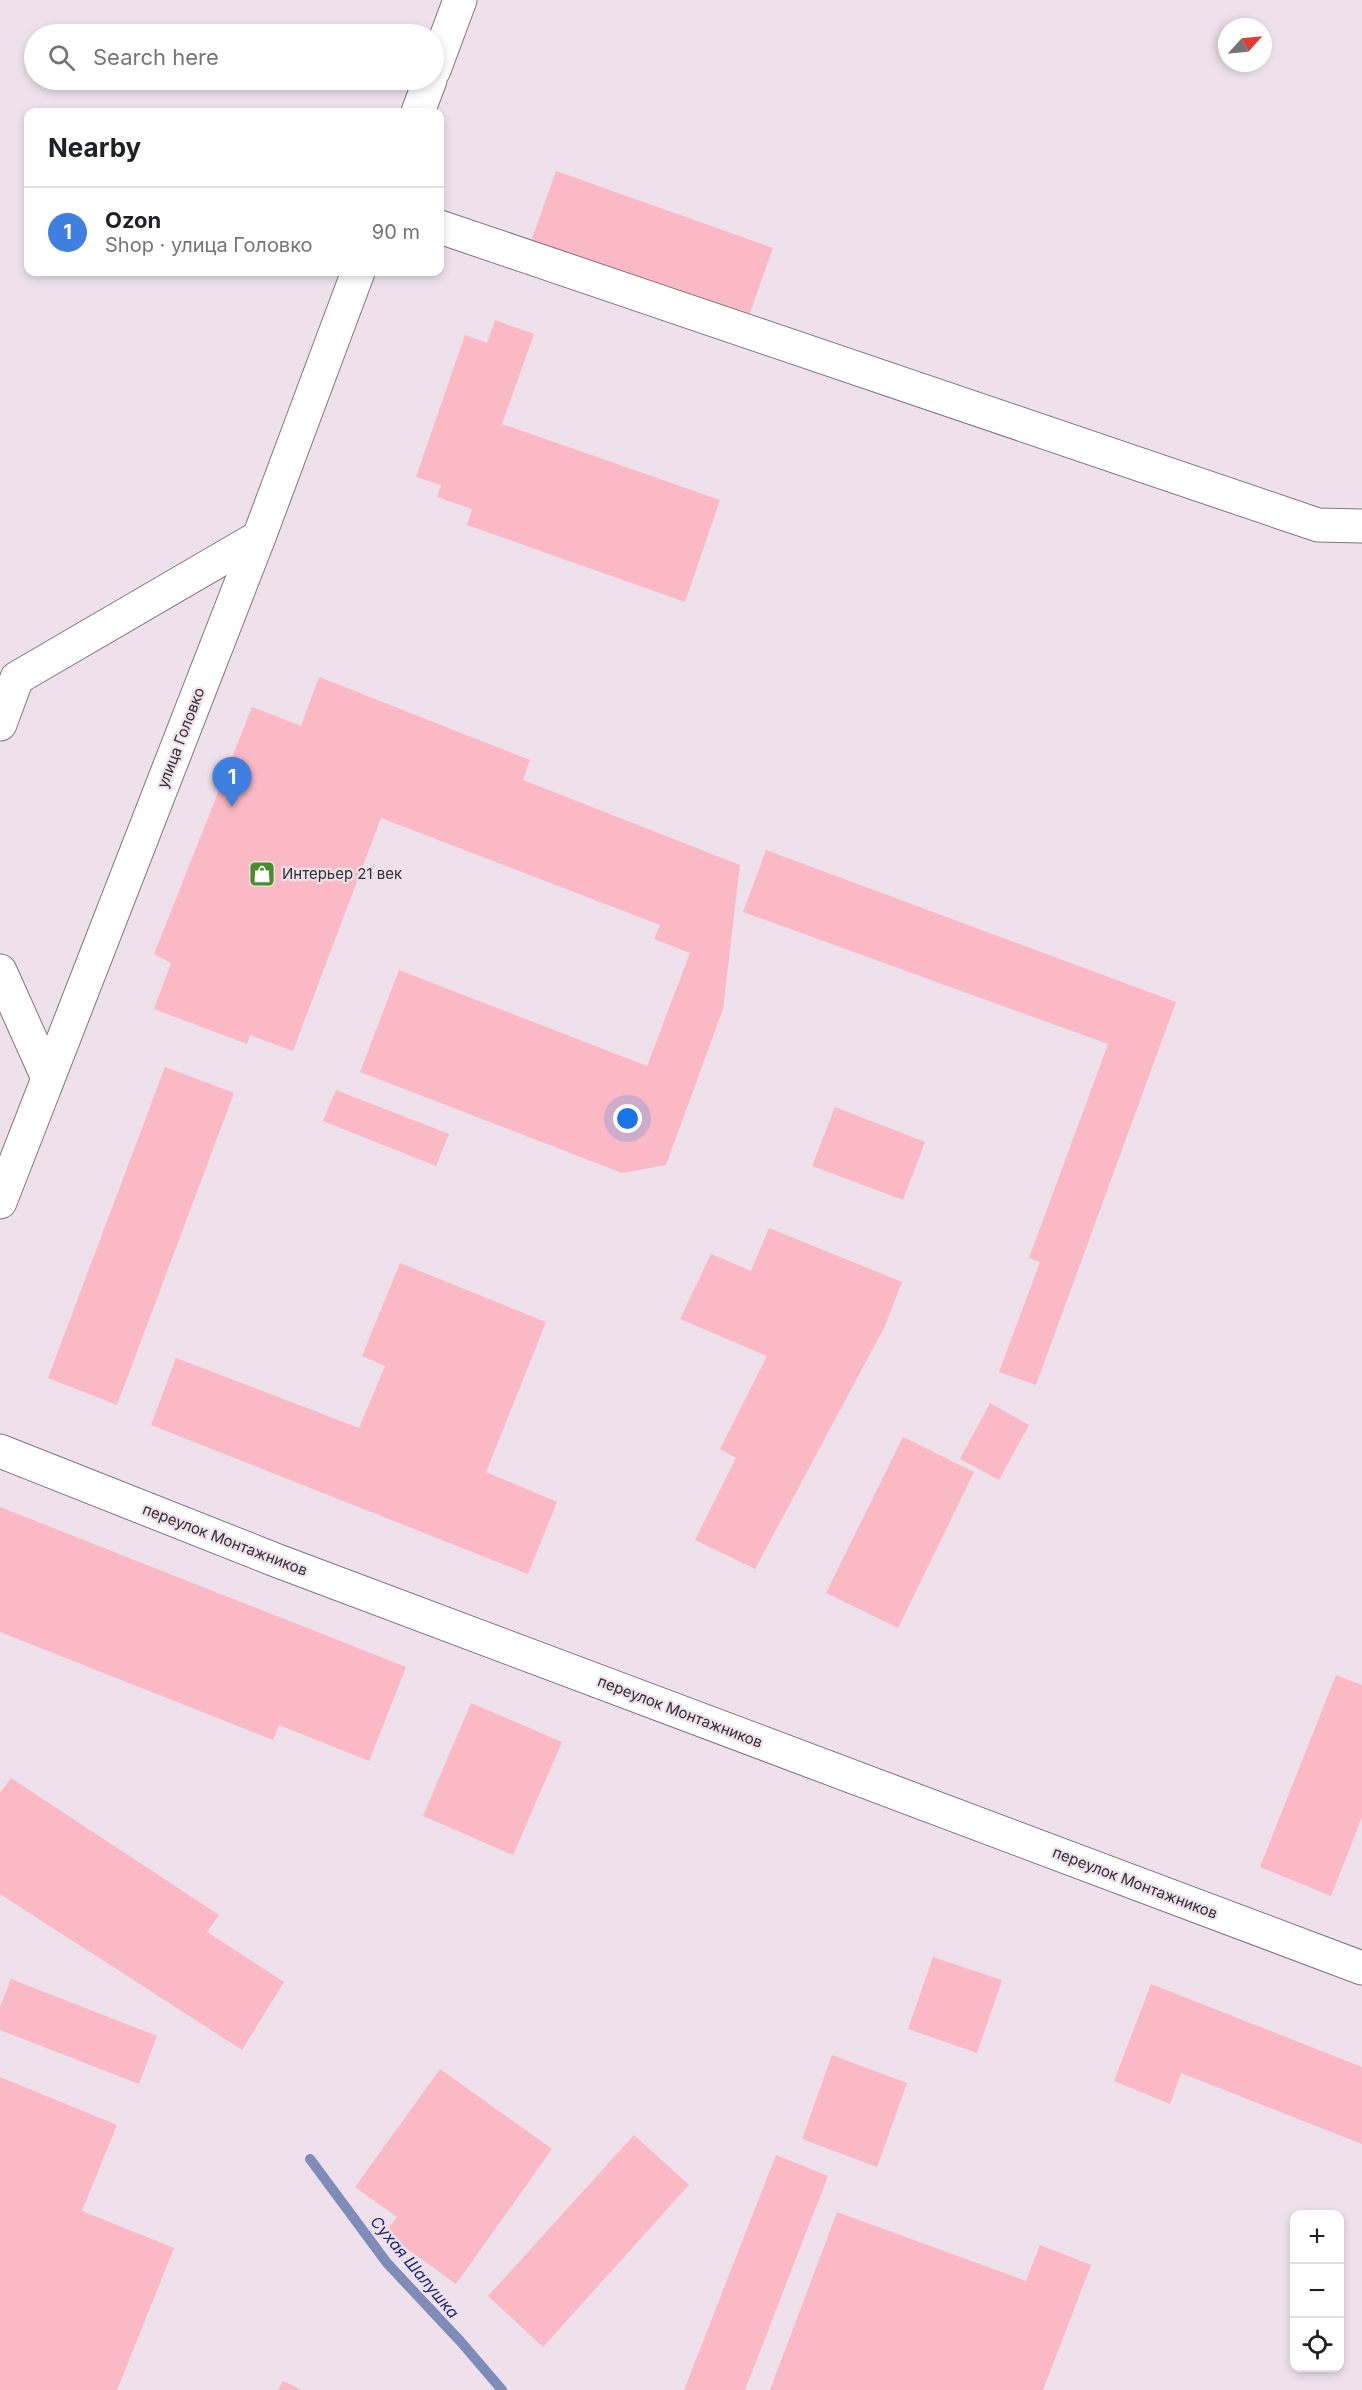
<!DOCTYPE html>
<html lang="en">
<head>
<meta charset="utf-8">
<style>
	body { margin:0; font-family:Inter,sans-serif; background:#f6f6f6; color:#202124 }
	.controls { position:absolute; right:18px; bottom:18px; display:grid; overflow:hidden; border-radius:12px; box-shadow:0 3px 9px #0003 }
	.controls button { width:54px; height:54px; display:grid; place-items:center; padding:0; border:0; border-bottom:2px solid #e0e0e0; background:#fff; color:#202124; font:30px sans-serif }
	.compass { position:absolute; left:1218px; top:18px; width:54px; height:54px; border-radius:50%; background:#fff; box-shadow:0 3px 9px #0003; rotate:63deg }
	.you { position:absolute; left:628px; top:1119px; width:21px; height:21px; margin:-15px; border:4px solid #fff; border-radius:50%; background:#1a73e8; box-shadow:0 0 0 9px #1a73e833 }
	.badge { display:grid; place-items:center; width:39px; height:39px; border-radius:50%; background:#0f766e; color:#fff; font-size:20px; font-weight:700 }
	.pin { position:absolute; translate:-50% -50px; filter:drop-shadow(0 2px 3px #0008) }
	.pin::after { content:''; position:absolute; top:32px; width:21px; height:18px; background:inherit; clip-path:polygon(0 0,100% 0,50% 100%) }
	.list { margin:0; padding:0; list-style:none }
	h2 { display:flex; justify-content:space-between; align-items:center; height:78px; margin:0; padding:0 24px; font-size:26px }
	h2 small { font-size:20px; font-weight:400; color:#757577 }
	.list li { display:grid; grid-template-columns:39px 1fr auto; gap:18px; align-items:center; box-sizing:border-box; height:90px; padding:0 24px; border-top:2px solid #e0e0e0 }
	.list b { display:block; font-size:22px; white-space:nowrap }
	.list p { margin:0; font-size:20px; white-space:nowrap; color:#757577 }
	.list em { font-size:20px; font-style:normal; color:#757577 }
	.icon { flex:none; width:33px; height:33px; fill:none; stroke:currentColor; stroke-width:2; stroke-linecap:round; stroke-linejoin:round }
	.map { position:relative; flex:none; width:1362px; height:2390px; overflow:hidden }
	.search { position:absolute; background:#fff; box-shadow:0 3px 9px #0003; left:24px; top:24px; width:420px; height:66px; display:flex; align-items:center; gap:15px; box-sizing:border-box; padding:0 21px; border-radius:33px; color:#757577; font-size:22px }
	.panel { position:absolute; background:#fff; box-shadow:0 3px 9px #0003; left:24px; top:108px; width:420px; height:168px; border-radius:12px }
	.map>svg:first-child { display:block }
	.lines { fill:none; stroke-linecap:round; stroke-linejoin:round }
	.stream { stroke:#7f8cba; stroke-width:10 }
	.building { fill:#fab9c5 }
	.minor-casing { stroke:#80747d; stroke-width:35 }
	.minor { stroke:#fff; stroke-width:33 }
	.labels { text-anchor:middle; stroke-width:4.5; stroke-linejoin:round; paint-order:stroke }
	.street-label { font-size:15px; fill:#332e32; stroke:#eee1eb }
	.poi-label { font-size:15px; fill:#332e32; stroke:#eee1eb; text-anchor:start }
	.water-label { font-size:16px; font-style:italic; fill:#1a2971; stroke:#eee1eb }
</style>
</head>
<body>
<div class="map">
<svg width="1362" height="2390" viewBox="0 0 1362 2390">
	<rect width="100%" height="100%" fill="#eee1eb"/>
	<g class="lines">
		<polyline class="stream" points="310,2159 387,2263 461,2342 502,2390"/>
	</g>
	<g class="building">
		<polygon points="556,171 773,248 747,321 530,244"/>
		<polygon points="495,320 534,334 502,424 720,500 685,602 467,525 472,509 437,497 441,485 416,477 465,335 487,343"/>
		<polygon points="319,677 530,760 523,780 740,865 723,1009 666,1165 622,1173 360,1072 399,970 647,1066 690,953 654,939 660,925 381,818 293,1051 250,1035 247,1044 154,1009 171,963 154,954 252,707 301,726"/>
		<polygon points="766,850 1176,1002 1036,1385 999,1372 1040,1262 1029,1258 1108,1044 743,912"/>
		<polygon points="165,1067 234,1093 117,1405 48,1378"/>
		<polygon points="336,1090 449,1134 436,1166 323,1121"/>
		<polygon points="835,1107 925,1142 903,1200 812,1166"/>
		<polygon points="769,1228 902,1282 885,1326 755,1569 695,1540 736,1458 720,1449 767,1356 680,1319 711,1254 751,1271"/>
		<polygon points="400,1263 546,1322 486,1472 557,1502 528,1574 151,1425 176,1358 359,1428 385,1366 362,1356"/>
		<polygon points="990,1403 1029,1425 999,1480 960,1459"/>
		<polygon points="903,1437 974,1472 898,1628 826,1593"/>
		<polygon points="0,1507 406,1667 369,1761 279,1725 273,1740 0,1632"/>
		<polygon points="1336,1675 1362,1685 1362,1817 1331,1896 1260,1867"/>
		<polygon points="471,1703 562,1742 513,1855 423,1816"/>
		<polygon points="11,1778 219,1915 207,1932 284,1982 242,2050 0,1894 0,1793"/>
		<polygon points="933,1957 1002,1980 977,2053 908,2029"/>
		<polygon points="11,1979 157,2036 139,2084 0,2030 0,2007"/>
		<polygon points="1151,1984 1362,2067 1362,2144 1181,2073 1170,2104 1114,2081"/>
		<polygon points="832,2055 907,2083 877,2167 802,2139"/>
		<polygon points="440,2069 552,2149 456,2284 385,2233 397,2217 355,2187"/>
		<polygon points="0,2077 117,2125 82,2211 174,2248 117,2390 0,2390"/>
		<polygon points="634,2135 689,2185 543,2347 488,2296"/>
		<polygon points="776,2155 828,2176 745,2390 684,2390"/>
		<polygon points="837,2212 1026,2281 1040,2245 1091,2265 1043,2390 770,2390"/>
		<polygon points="283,2381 302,2390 278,2390"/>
	</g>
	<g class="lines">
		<defs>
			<g id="minor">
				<polyline points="434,70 460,0"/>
				<polyline points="418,112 430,80"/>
				<polyline points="440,227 1318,525 1362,526"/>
				<polyline points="0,724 17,678 259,537"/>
				<polyline points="0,971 48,1078"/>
				<polyline points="0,1202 259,537 358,272"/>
				<polyline points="0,1451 278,1561 1362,1968"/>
			</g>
		</defs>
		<use href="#minor" class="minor-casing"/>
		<use href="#minor" class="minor"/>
	</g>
	<defs>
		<symbol id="shop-square" viewBox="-11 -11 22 22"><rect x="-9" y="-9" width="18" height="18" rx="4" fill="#4b8c2d" stroke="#eee1eb"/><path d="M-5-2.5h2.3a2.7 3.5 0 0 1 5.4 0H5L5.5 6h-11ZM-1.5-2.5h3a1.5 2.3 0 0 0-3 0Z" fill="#fff"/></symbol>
	</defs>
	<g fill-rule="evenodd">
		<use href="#shop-square" x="247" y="859" width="30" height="30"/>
	</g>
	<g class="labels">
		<g class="street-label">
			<text transform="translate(181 738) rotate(-69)" y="5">улица Головко</text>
			<text transform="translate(225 1540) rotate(21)" y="5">переулок Монтажников</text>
			<text transform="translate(680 1712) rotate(21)" y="5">переулок Монтажников</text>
			<text transform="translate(1135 1883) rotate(21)" y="5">переулок Монтажников</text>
		</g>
		<g class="poi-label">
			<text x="282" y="879">Интерьер 21 век</text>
		</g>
		<g class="water-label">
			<text transform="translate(415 2267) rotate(50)" y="6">Сухая Шалушка</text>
		</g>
	</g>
</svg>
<div class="controls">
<button>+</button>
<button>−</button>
<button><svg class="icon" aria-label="locate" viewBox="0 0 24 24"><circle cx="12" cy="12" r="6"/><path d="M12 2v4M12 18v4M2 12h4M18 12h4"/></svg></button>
</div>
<svg class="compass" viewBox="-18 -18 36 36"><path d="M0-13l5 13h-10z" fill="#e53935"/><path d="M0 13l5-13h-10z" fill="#757577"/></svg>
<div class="you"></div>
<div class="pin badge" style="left:232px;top:807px;background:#3f7fe0">1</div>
<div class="search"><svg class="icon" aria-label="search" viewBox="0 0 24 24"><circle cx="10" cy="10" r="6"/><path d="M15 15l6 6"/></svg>Search here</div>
<section class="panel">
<h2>Nearby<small></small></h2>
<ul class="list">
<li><span class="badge" style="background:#3f7fe0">1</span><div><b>Ozon</b><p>Shop · улица Головко</p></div><em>90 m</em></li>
</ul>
</section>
</div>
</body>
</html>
